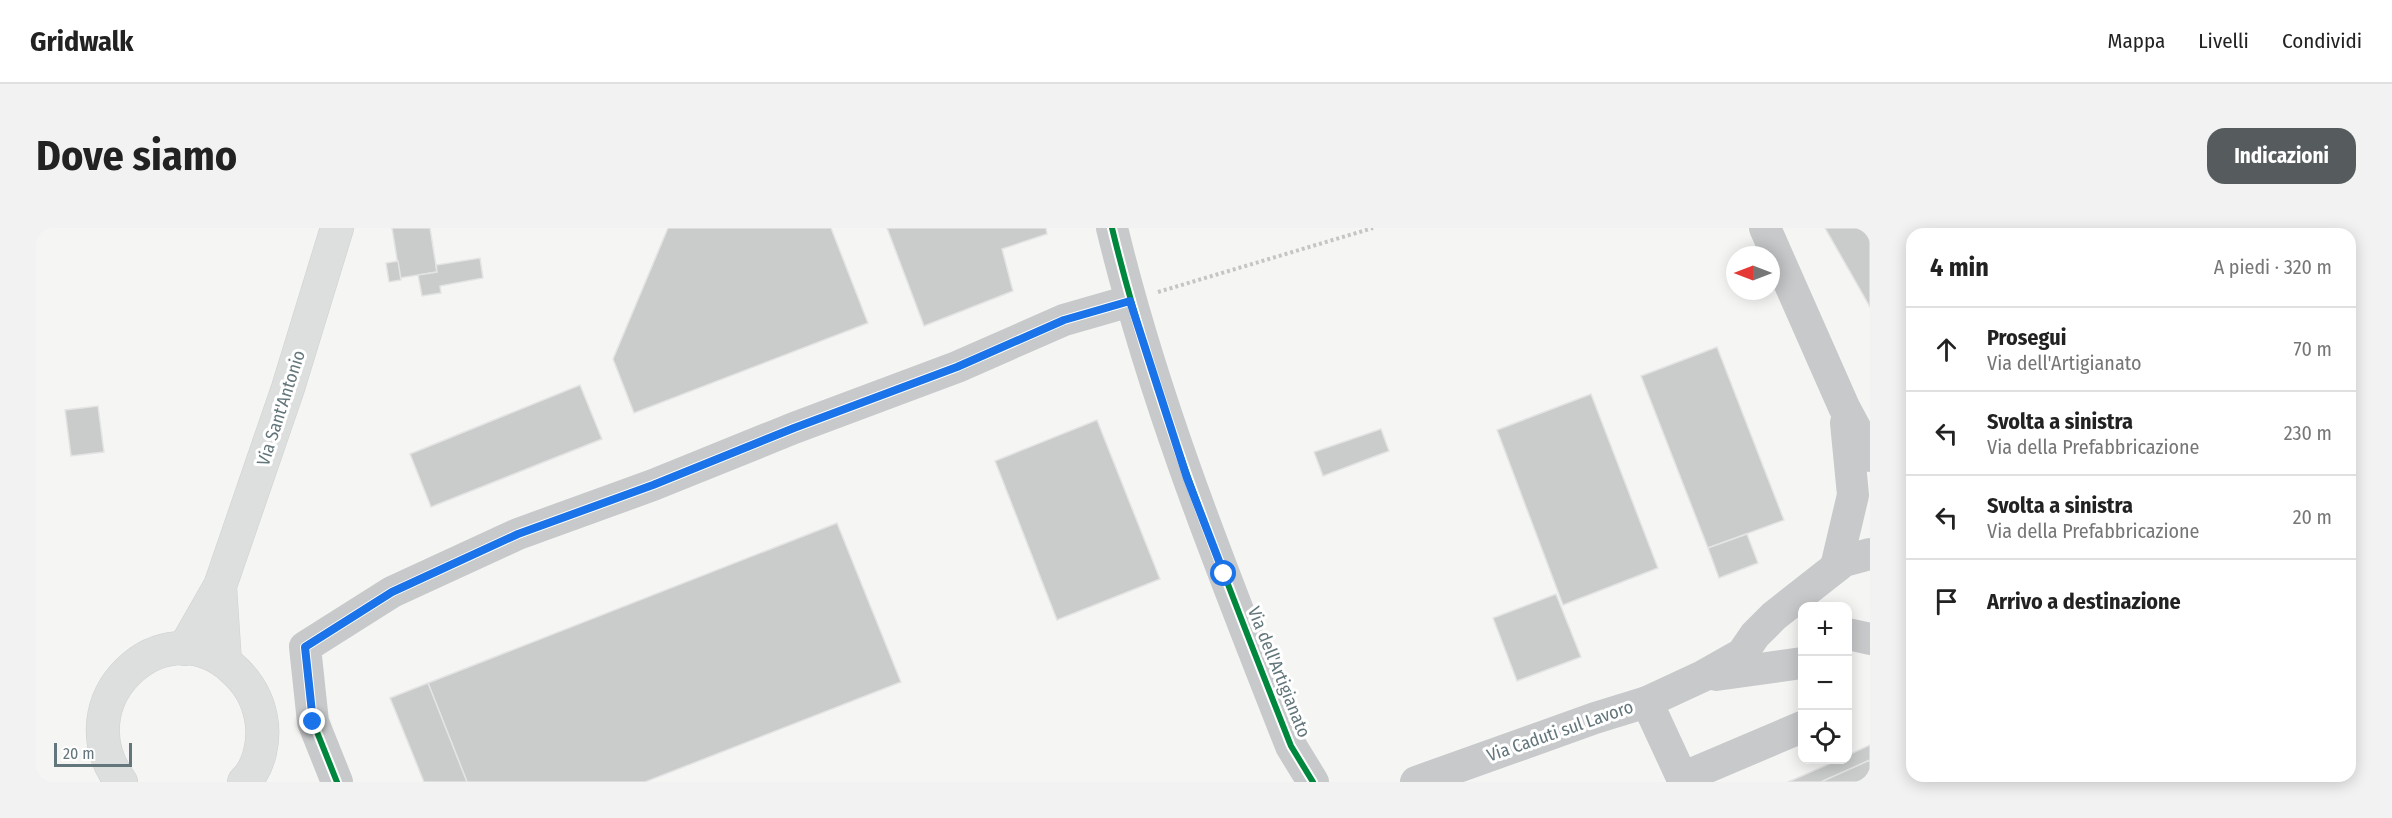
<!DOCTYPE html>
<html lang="it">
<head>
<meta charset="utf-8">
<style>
	body { margin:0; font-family:"Fira Sans Condensed",sans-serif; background:#f2f2f2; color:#222 }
	.controls { position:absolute; right:18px; bottom:18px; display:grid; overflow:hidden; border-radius:12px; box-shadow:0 3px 15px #0003 }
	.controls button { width:54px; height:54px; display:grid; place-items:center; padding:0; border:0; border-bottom:2px solid #e0e0e0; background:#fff; color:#222; font:30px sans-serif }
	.compass { position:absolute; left:1690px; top:18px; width:54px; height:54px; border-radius:50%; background:#fff; box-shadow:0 3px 15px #0003; rotate:270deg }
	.scale { position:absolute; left:18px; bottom:15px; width:78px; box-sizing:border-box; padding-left:6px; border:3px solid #63767b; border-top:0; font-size:16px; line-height:21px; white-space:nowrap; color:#63767b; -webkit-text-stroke:4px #fff; paint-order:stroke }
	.stop { position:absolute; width:18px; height:18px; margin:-14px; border:4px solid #1a73e8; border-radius:50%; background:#fff }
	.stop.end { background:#1a73e8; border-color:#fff; box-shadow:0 2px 6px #0008 }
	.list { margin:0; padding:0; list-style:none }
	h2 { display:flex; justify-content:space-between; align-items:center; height:78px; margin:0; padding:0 24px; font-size:26px }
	h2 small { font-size:20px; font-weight:400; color:#767676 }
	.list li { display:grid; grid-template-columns:39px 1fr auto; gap:18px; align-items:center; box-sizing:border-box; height:84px; padding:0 24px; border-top:2px solid #e0e0e0 }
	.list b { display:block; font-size:22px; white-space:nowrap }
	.list p { margin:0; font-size:20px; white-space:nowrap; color:#767676 }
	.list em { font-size:20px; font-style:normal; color:#767676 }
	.icon { flex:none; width:33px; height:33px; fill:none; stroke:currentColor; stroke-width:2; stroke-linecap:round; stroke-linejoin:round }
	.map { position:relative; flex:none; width:1834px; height:554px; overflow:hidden; border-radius:18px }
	header { display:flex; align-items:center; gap:36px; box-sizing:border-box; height:84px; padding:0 30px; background:#fff; border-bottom:2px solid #e0e0e0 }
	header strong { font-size:28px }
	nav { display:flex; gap:33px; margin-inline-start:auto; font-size:21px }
	.intro { display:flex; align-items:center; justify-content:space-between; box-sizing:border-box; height:144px; padding:0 36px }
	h1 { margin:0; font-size:42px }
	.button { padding:15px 27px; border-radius:18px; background:#565c5d; color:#fff; font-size:21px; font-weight:700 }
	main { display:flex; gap:36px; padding:0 36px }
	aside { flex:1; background:#fff; border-radius:18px; box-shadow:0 3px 15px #0003 }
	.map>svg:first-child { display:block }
	.building { fill:#cacccc; stroke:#e4e4e4; stroke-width:1.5 }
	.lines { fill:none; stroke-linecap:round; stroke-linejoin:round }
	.secondary-casing { stroke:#cfd1d1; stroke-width:34 }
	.path { stroke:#c5c5c6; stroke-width:4; stroke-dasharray:3 3; stroke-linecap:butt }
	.street { stroke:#c7c9ca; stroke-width:32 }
	.secondary { stroke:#dddede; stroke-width:33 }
	.cycleway-casing { stroke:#fff; stroke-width:10 }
	.cycleway { stroke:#00873e; stroke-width:6 }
	.route { stroke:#1a73e8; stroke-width:8 }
	.labels { text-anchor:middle; stroke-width:6; stroke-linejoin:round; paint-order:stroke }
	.street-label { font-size:18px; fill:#63767b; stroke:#fff }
</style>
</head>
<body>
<header>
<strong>Gridwalk</strong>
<nav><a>Mappa</a><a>Livelli</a><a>Condividi</a></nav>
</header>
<div class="intro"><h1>Dove siamo</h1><a class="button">Indicazioni</a></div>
<main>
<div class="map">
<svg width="1834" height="554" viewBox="0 0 1834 554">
	<rect width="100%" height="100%" fill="#f5f5f4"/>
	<g class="building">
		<polygon points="356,0 394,0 401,44 364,50"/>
		<polygon points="632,0 795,0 832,95 598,185 577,131"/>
		<polygon points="851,0 1010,0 1011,6 966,21 977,63 888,98"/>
		<polygon points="1789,0 1834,0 1834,79"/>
		<polygon points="444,30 447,50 404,58 405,65 386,68 382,47 401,44 400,37"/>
		<polygon points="362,33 365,52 353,54 350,35"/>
		<polygon points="1681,119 1748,292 1672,320 1605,148"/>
		<polygon points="544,157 566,211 395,279 374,226"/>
		<polygon points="1555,166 1622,340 1527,377 1461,202"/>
		<polygon points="62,178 68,224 35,228 29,182"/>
		<polygon points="1061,192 1124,351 1021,392 959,233"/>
		<polygon points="1345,201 1353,223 1287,248 1278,224"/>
		<polygon points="801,295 865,454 609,554 431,554 392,455"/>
		<polygon points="1711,306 1722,335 1683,350 1672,320"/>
		<polygon points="1520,366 1545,429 1481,453 1457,390"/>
		<polygon points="392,455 431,554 388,554 354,470"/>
		<polygon points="1834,517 1834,532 1785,554 1752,554 1802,532 1812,532 1812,527"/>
		<polygon points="1834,532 1834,554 1785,554"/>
	</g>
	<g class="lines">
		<defs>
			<g id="secondary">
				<polyline points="184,358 189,434"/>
				<polyline points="148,421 184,358 252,160 301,0"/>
				<path d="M85 554C25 473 127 378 196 440 212 454 221 469 225 490 229 511 224 539 208 554"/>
			</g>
		</defs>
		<use href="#secondary" class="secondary-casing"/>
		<polyline class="path" points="1122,64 1337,0"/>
		<g class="street">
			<path d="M1076 0C1119 178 1188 347 1255 518L1277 554"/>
			<polyline points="1729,0 1808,179 1834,228"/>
			<polyline points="1800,339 1817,267 1810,195"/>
			<polyline points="1812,406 1834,411"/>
			<polyline points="1680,447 1766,435"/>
			<polyline points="1611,474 1648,554"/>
			<polyline points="1646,550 1766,499"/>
			<polyline points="301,554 277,494 269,419 356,364 482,306 617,257 758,200 921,139 1028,92 1094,73"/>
			<polyline points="1380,554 1559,490 1611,474 1667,448 1706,426 1719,407 1738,388 1808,333 1834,326"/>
		</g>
		<use href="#secondary" class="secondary"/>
		<defs>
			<g id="cycleway">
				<path d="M1076 0C1119 178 1188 347 1255 518L1277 554"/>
				<polyline points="301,554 277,494 269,419 356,364 482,306 617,257 758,200 921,139 1028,92 1094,73"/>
			</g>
		</defs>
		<use href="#cycleway" class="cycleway-casing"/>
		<use href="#cycleway" class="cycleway"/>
	</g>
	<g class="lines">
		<polyline class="route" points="277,494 269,419 356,364 482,306 617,257 758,200 921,139 1028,92 1094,73 1151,250 1188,346"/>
	</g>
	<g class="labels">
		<g class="street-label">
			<text transform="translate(245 180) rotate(-72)" y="6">Via Sant'Antonio</text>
			<text transform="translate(1243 444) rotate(68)" y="6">Via dell'Artigianato</text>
			<text transform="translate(1524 503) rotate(-19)" y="6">Via Caduti sul Lavoro</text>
		</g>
	</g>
</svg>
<div class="controls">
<button>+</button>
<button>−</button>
<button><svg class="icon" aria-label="locate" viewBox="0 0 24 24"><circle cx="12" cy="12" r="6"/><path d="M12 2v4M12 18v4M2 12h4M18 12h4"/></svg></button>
</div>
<svg class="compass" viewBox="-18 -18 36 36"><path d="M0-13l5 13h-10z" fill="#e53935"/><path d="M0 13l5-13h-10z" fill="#767676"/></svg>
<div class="scale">20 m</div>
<div class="stop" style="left:1188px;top:346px"></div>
<div class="stop end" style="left:277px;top:494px"></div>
</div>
<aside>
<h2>4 min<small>A piedi · 320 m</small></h2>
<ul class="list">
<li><svg class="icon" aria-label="ahead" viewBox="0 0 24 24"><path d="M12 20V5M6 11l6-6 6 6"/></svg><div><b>Prosegui</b><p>Via dell'Artigianato</p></div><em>70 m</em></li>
<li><svg class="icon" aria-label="left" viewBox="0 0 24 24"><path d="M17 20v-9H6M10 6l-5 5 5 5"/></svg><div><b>Svolta a sinistra</b><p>Via della Prefabbricazione</p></div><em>230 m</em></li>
<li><svg class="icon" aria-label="left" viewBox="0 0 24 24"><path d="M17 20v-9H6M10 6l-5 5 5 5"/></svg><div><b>Svolta a sinistra</b><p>Via della Prefabbricazione</p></div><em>20 m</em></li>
<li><svg class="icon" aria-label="arrive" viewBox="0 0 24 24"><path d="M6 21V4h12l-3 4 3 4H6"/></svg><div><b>Arrivo a destinazione</b></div></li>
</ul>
</aside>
</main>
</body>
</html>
